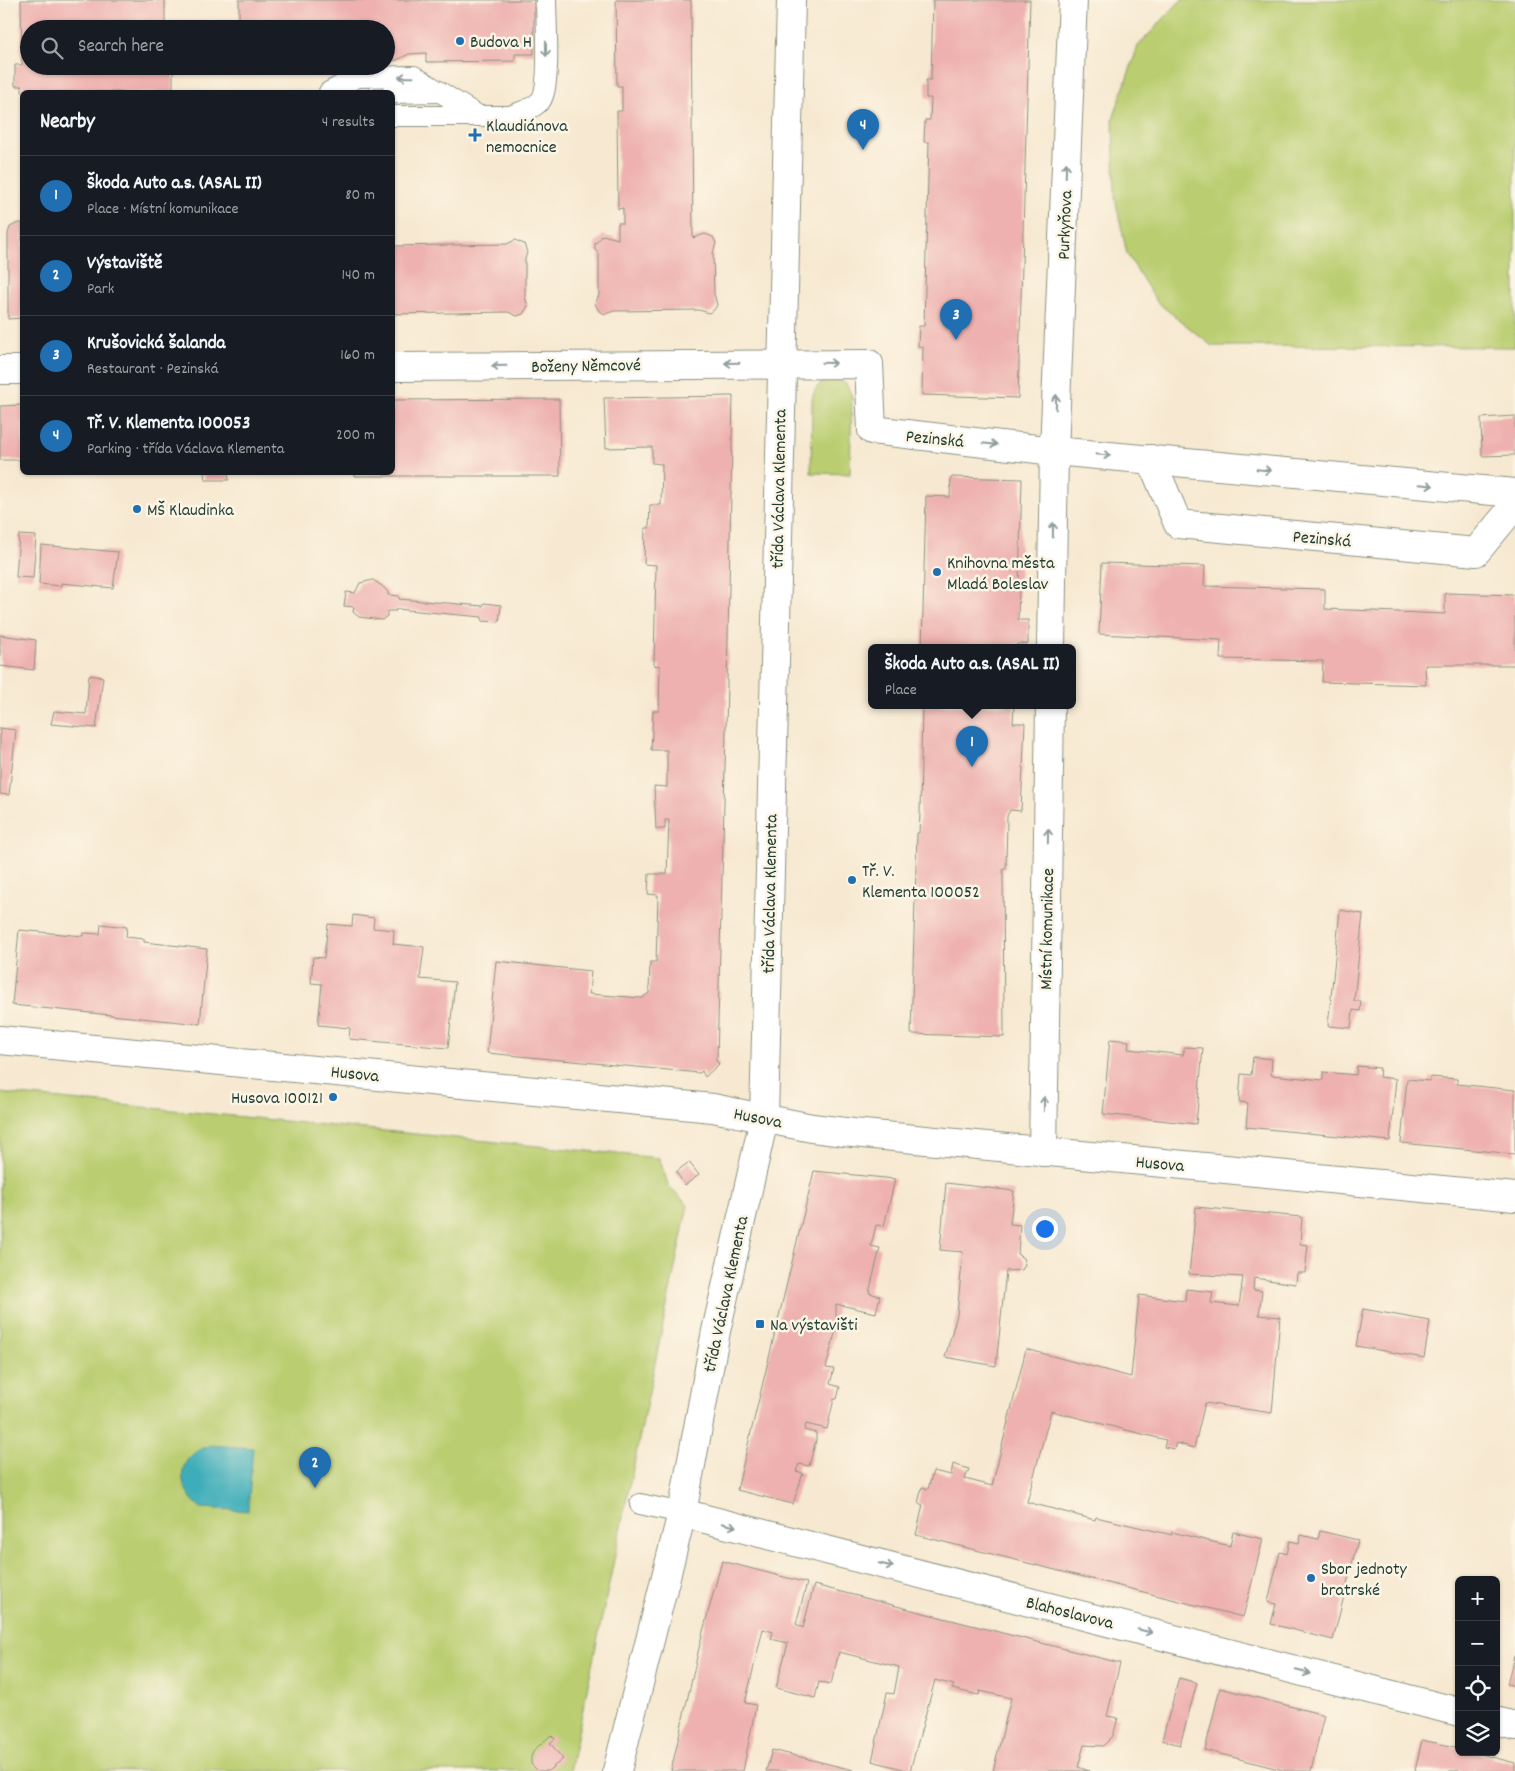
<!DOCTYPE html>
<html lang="en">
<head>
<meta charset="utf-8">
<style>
	body { margin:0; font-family:Dekko,sans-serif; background:#20242c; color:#f1f3f6 }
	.controls { position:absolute; right:15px; bottom:15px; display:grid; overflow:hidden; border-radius:8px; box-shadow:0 1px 4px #0004 }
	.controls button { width:45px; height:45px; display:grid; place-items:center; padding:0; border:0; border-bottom:1px solid #363941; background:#171b24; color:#f1f3f6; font:25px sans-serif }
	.you { position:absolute; left:1044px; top:1228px; width:18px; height:18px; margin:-12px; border:4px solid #fff; border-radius:50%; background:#1a73e8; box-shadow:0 0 0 8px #1a73e833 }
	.badge { display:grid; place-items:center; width:32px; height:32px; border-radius:50%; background:#1f6fb2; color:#fff; font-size:16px; font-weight:700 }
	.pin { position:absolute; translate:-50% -41px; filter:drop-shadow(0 1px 2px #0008) }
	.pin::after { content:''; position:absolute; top:26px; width:18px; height:15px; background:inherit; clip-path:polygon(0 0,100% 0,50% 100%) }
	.popup { position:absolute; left:868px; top:644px; width:208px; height:65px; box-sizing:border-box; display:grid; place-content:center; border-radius:8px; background:#171b24; filter:drop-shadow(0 1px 4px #0005); font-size:16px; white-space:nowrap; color:#9ea1a6 }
	.popup b { font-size:19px; color:#f1f3f6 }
	.popup::after { content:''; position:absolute; left:50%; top:100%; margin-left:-10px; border:10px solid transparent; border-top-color:#171b24 }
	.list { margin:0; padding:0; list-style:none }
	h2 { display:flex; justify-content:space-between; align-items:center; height:65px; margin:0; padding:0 20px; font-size:21px }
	h2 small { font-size:16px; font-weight:400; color:#9ea1a6 }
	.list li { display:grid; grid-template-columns:32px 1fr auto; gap:15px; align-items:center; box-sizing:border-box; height:80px; padding:0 20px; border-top:1px solid #363941 }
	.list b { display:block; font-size:19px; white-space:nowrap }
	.list p { margin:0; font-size:16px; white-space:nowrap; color:#9ea1a6 }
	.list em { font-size:16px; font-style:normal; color:#9ea1a6 }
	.icon { flex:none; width:28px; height:28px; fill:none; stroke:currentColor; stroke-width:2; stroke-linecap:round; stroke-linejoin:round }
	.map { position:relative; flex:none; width:1515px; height:1771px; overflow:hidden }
	.search { position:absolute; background:#171b24; box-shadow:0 1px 4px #0004; left:20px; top:20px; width:375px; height:55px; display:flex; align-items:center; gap:12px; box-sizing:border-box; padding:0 18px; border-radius:28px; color:#9ea1a6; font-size:19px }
	.panel { position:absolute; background:#171b24; box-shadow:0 1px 4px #0004; left:20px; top:90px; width:375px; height:385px; border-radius:8px }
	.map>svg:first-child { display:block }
	.green { fill:#bacd70; stroke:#6c8552 }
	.water { fill:#3dadb9; stroke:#2e7576 }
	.building { fill:#eeb1af }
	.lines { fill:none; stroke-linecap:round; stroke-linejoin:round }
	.lane-casing { stroke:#8b9382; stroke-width:22 }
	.street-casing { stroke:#8b9382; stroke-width:30 }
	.lane { stroke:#fff; stroke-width:20 }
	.street { stroke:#fff; stroke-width:28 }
	.oneway { stroke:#8f9e9a }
	.poi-dot { fill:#1f6fb2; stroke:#fcf5e5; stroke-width:2 }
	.labels { text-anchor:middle; stroke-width:5; stroke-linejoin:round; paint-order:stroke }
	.poi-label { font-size:18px; fill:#1f3d34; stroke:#fcf5e5; text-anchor:start }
	.street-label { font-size:18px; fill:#1f3d34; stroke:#fcf5e5 }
</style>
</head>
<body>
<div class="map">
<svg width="1515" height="1771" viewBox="0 0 1515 1771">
	<rect width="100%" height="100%" fill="#fcf5e5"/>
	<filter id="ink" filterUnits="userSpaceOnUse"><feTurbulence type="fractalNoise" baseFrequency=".02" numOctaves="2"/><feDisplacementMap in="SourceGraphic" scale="10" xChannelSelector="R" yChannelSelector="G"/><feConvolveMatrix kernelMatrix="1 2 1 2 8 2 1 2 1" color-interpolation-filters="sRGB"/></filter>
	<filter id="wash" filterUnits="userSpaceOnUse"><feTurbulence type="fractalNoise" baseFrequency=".0096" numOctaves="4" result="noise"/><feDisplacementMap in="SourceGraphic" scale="20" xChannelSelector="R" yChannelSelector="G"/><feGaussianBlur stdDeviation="1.12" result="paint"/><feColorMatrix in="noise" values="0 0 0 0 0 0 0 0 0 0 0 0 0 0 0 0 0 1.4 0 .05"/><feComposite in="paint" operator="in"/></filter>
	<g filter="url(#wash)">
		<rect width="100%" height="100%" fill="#f7e9d1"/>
		<g class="green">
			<polygon points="1181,0 1515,0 1515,347 1212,346 1157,302 1127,254 1115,198 1113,119 1138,46"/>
			<path d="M838 379 846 384 852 396 850 474 811 473 812 398C816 384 823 380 838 379Z"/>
			<polygon points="0,1093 659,1158 669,1187 688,1205 570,1771 0,1771"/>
		</g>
		<path class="water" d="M211 1445 253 1448 248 1511 201 1508C174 1486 176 1455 211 1445Z"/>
		<g id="blocks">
			<g class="building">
				<polygon points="21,0 165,0 165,29 29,29 29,66 166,66 166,72 173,71 173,92 22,92 22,86 15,86 15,65 22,65"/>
				<polygon points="239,0 534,0 534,54 515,54 515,61 426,62 426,53 409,54 397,60 386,62 386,29 239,29"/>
				<polygon points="616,0 691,0 693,238 705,234 713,237 716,243 713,253 714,293 717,305 714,310 709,313 699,310 614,311 605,314 599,311 595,304 599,295 599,254 595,250 595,244 603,235 618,239 618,223 623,223 623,208 618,209 617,111 622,111 622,86 617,86"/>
				<polygon points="933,0 1030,0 1018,398 922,395 923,347 918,346 919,326 924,326 929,142 924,142 925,120 930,120 931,98 926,98 926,80 931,80"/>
				<polygon points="18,223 22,223 22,318 8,319 8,234 10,227"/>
				<polygon points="515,240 524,244 527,252 525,259 525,297 528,306 523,314 517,316 508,312 392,314 392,246 507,244"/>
				<polygon points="733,396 726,731 717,1058 715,1059 719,1064 705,1077 702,1071 700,1073 487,1053 496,961 591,971 589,994 642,998 649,993 650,962 656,962 658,895 648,894 649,874 667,874 669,820 665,820 665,829 656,829 654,786 667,787 667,750 651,750 653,711 659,711 660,666 654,665 656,565 644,564 645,528 649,528 650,505 661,505 662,464 652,463 652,447 606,448 604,398"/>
				<polygon points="559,399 560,476 355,476 355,472 392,472 392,400"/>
				<polygon points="22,405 22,460 0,460 0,406"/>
				<polygon points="1515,416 1515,455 1482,456 1481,418"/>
				<polygon points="204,472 228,472 229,480 205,480"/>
				<polygon points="951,477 1022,479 1018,620 1028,620 1028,644 1017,644 1017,648 922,648 926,496 950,497"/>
				<polygon points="19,535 36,536 33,578 16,577"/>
				<polygon points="41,545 118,552 113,588 61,583 61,586 39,584"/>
				<polygon points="1102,563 1205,566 1204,586 1325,589 1325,609 1445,614 1445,593 1515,595 1515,665 1425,665 1426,685 1322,682 1323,661 1220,659 1221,640 1099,634"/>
				<polygon points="373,580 382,586 388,592 388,595 399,596 399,599 483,606 484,603 501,605 499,622 482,621 482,617 396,609 396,611 387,611 387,616 382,620 359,617 353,612 354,607 344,606 346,592 355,593 360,583"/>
				<polygon points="0,635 36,640 34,670 0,666"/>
				<polygon points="89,675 103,677 96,728 51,724 54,711 86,714"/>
				<polygon points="922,706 1014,706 1013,723 1025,723 1021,811 1010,810 1007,816 1006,869 1003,869 1004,1037 911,1034 917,833 919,833 920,813"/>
				<polygon points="0,728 16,730 9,795 0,794"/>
				<polygon points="1340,910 1363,914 1354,1001 1361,1001 1360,1011 1353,1010 1351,1028 1328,1026"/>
				<polygon points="353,915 374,918 373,928 394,930 393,944 424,947 420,979 455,982 448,1048 349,1039 350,1028 318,1025 322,984 311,983 313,957 324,958 328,924 352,926"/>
				<polygon points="101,924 127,927 126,937 144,939 144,942 207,949 200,1024 12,1005 19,930 83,936 83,933 100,934"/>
				<polygon points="1110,1039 1129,1041 1128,1049 1156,1052 1183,1055 1185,1047 1203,1048 1196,1124 1103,1114"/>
				<polygon points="1253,1057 1272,1059 1271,1075 1323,1080 1323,1072 1356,1075 1357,1066 1380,1068 1379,1077 1396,1079 1390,1141 1246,1127 1248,1103 1239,1102 1241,1074 1251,1075"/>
				<polygon points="1430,1077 1457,1079 1457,1084 1515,1090 1515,1154 1401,1143 1407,1079 1430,1081"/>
				<polygon points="689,1162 699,1175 685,1185 676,1172"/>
				<polygon points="814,1171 895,1179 884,1226 876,1225 871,1246 880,1248 869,1293 880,1296 876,1313 836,1304 836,1317 839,1318 826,1368 834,1369 830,1384 840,1387 837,1399 834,1399 827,1429 806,1424 804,1430 816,1433 816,1440 809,1466 799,1464 796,1471 803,1473 793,1504 737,1490"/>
				<polygon points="946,1183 1014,1191 1010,1224 1020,1225 1018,1255 1023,1258 1025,1265 1022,1270 1006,1271 996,1366 945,1357 957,1315 963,1252 940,1250"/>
				<polygon points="1196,1207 1302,1217 1300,1244 1308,1245 1305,1273 1297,1273 1296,1284 1254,1278 1253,1290 1262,1291 1259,1315 1280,1317 1272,1413 1205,1403 1194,1448 1176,1443 1174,1449 1164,1447 1166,1440 1051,1411 1027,1502 1095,1520 1096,1517 1172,1535 1172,1532 1230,1546 1233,1532 1263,1539 1243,1617 916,1535 923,1505 918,1503 922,1487 928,1489 933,1471 951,1475 953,1464 969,1469 965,1479 992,1486 1026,1349 1131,1377 1139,1295 1185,1301 1186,1289 1213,1292 1211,1303 1239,1306 1243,1277 1189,1274"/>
				<polygon points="1363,1309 1430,1321 1424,1358 1356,1346"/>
				<polygon points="1320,1531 1358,1540 1333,1640 1271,1624 1276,1604 1268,1602 1280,1552 1287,1554 1290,1541 1299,1543 1301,1535 1318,1539"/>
				<polygon points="722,1561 807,1583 796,1624 803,1628 814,1585 1120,1663 1107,1716 1118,1718 1113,1736 1103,1746 1084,1745 1078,1767 1089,1771 993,1771 1011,1698 980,1691 979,1695 952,1689 954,1685 935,1680 910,1771 872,1761 887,1693 894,1694 899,1667 839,1652 831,1684 819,1682 815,1698 776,1688 788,1643 771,1639 773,1632 763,1629 745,1703 756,1705 743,1771 671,1771 702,1635"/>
				<polygon points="1514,1656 1515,1656 1515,1686 1507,1684"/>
				<polygon points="1179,1678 1197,1683 1180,1745 1162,1740"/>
				<polygon points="1220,1688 1324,1715 1311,1771 1286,1771 1205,1750"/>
				<polygon points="551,1735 555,1739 550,1743 563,1759 548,1771 538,1771 531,1764 531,1757 534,1750"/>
				<polygon points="1422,1740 1459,1748 1459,1752 1473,1752 1515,1763 1515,1771 1415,1771"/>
				<polygon points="772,1750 853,1770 853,1771 766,1771"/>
			</g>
		</g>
	</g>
	<g filter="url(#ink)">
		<use href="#blocks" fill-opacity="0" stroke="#8b9382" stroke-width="1"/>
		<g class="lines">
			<defs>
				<g id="lane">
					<polyline points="329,92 357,77 414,76 479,116"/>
					<polyline points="392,93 440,92"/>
					<path d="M392 116H510C520 112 534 109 541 100 551 86 546 20 546 0"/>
					<polyline points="640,1504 682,1513"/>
				</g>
				<g id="street">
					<polyline points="392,367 869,364 872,430 1054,451 1515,493"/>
					<polyline points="0,370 22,370"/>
					<polyline points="1151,459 1178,524 1476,552 1515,505"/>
					<polyline points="1051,648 1054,451 1073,0"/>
					<polyline points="0,1040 713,1108 812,1128 853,1133 1515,1197"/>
					<polyline points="1043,1152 1050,706"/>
					<polyline points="682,1513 1459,1712"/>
					<polyline points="1496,1721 1515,1726"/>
					<polyline points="617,1771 682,1513 716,1331 764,1119 791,0"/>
				</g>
			</defs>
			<use href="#lane" class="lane-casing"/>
			<use href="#street" class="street-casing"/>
			<use href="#lane" class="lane"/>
			<use href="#street" class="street"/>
		</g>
		<defs><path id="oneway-shaft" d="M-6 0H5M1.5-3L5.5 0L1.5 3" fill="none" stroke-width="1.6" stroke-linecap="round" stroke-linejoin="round" transform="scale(1.25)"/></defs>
		<g class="oneway">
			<use href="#oneway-shaft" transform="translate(546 49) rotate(89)"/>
			<use href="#oneway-shaft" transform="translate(406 77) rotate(-179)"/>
			<use href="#oneway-shaft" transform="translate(1066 170) rotate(-88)"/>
			<use href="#oneway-shaft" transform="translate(732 363) rotate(179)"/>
			<use href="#oneway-shaft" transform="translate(829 363) rotate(1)"/>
			<use href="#oneway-shaft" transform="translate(499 366) rotate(179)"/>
			<use href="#oneway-shaft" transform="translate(1056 402) rotate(-88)"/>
			<use href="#oneway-shaft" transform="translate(990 444) rotate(6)"/>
			<use href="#oneway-shaft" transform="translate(1103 455) rotate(5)"/>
			<use href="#oneway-shaft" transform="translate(1264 470) rotate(5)"/>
			<use href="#oneway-shaft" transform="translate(1426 485) rotate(5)"/>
			<use href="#oneway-shaft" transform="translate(1053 530) rotate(-89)"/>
			<use href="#oneway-shaft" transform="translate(1048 836) rotate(-89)"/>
			<use href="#oneway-shaft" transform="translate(1044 1104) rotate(-89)"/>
			<use href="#oneway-shaft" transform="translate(729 1525) rotate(14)"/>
			<use href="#oneway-shaft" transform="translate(886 1565) rotate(14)"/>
			<use href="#oneway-shaft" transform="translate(1145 1631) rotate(14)"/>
			<use href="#oneway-shaft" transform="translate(1303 1672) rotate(14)"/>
		</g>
	</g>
	<g class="poi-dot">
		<circle cx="460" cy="41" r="5"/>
		<path d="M472.5 127.5h5v5h5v5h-5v5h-5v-5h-5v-5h5z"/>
		<circle cx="137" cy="509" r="5"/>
		<circle cx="937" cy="572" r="5"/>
		<circle cx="852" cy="880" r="5"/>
		<circle cx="333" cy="1097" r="5"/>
		<rect x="755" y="1319" width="10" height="10" rx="2.5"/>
		<circle cx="1311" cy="1578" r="5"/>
	</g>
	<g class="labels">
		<g class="poi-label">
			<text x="470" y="47">Budova H</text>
			<text x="486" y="131">Klaudiánova<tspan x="486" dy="21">nemocnice</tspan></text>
			<text x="147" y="515">MŠ Klaudinka</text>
			<text x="947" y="568">Knihovna města<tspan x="947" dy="21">Mladá Boleslav</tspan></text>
			<text x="862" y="876">Tř. V.<tspan x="862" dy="21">Klementa 100052</tspan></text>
			<text x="323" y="1103" text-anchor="end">Husova 100121</text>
			<text x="770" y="1330">Na výstavišti</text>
			<text x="1321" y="1574">Sbor jednoty<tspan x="1321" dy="21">bratrské</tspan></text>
		</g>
		<g class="street-label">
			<text transform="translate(1064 225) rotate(-88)" y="6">Purkyňova</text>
			<text transform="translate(586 365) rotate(-1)" y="6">Boženy Němcové</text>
			<text transform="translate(935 438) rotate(6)" y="6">Pezinská</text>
			<text transform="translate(778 489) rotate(-89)" y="6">třída Václava Klementa</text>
			<text transform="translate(1322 538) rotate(5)" y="6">Pezinská</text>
			<text transform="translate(769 894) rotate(-89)" y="6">třída Václava Klementa</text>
			<text transform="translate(1046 929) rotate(-89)" y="6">Místní komunikace</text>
			<text transform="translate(355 1073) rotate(6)" y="6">Husova</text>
			<text transform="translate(758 1117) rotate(11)" y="6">Husova</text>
			<text transform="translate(1160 1163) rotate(5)" y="6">Husova</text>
			<text transform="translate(725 1294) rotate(-78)" y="6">třída Václava Klementa</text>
			<text transform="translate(1070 1612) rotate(14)" y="6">Blahoslavova</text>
		</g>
	</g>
</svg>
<div class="controls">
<button>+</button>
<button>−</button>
<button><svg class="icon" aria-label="locate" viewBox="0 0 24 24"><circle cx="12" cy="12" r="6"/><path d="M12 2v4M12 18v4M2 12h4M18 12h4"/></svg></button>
<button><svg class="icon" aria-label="layers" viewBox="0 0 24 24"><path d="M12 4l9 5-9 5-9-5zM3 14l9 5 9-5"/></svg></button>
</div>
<div class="you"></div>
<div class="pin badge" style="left:972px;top:767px">1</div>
<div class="popup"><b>Škoda Auto a.s. (ASAL II)</b>Place</div>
<div class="pin badge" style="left:315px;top:1488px">2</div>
<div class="pin badge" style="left:956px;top:340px">3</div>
<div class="pin badge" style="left:863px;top:150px">4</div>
<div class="search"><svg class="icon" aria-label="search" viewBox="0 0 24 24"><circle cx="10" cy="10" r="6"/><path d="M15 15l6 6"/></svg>Search here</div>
<section class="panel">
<h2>Nearby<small>4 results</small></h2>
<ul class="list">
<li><span class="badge">1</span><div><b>Škoda Auto a.s. (ASAL II)</b><p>Place · Místní komunikace</p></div><em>80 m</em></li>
<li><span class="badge">2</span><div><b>Výstaviště</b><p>Park</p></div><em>140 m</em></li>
<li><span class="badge">3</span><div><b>Krušovická šalanda</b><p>Restaurant · Pezinská</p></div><em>160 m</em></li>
<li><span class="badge">4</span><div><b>Tř. V. Klementa 100053</b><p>Parking · třída Václava Klementa</p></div><em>200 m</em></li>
</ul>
</section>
</div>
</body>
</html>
